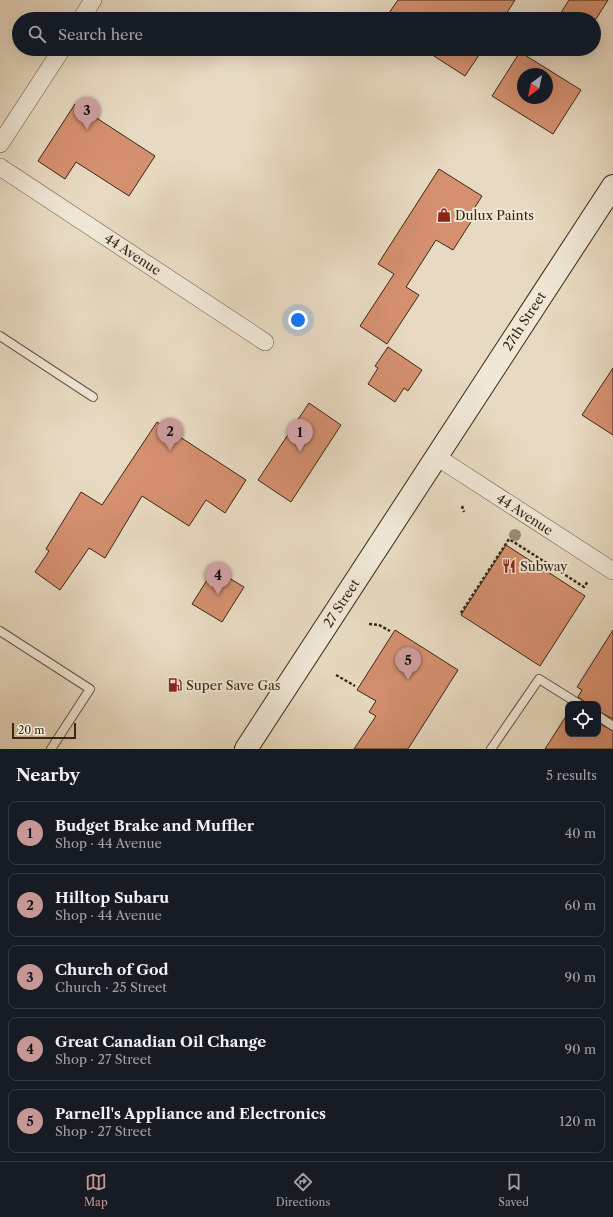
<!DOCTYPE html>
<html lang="en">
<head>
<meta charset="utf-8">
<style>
	body { margin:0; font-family:"Libre Caslon Text",serif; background:#20242c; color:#f1f3f6 }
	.controls { position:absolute; right:12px; bottom:12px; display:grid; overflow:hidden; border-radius:8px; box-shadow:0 4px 16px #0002 }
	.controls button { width:36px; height:36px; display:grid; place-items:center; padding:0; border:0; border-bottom:1px solid #363941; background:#171b24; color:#f1f3f6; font:20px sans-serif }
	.compass { position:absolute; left:517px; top:68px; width:36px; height:36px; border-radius:50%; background:#171b24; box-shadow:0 4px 16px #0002; rotate:213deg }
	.scale { position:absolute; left:12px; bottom:10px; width:64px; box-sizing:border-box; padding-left:4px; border:2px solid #382812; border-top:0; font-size:11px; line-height:14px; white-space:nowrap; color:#382812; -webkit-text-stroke:3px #f0e7d7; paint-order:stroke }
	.you { position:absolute; left:298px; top:320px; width:14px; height:14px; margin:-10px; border:3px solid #fff; border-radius:50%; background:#1a73e8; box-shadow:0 0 0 6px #1a73e833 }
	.badge { display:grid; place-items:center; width:26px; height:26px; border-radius:50%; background:#c59692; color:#111; font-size:13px; font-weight:700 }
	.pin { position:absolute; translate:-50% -33px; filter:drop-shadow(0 1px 2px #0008) }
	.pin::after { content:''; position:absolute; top:21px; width:14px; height:12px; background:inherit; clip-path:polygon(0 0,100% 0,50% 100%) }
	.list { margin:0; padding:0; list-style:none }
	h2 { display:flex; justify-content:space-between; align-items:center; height:52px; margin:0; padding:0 16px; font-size:17px }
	h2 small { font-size:13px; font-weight:400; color:#9ea1a6 }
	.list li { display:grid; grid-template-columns:26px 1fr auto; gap:12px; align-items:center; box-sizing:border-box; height:64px; margin:0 8px 8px; padding:0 8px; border:1px solid #363941; border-radius:8px }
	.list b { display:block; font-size:15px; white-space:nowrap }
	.list p { margin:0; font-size:13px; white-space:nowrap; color:#9ea1a6 }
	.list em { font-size:13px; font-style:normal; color:#9ea1a6 }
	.icon { flex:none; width:22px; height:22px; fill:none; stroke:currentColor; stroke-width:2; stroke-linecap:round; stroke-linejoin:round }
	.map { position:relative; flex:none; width:613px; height:749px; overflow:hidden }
	.search { position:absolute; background:#171b24; box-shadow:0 4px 16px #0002; left:12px; right:12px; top:12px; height:44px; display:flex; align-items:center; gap:10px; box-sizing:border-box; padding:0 14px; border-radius:22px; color:#9ea1a6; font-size:15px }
	.sheet { height:412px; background:#171b24 }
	nav { display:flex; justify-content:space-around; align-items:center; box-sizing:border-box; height:56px; border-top:1px solid #363941; background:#171b24; font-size:11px; color:#9ea1a6 }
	nav a { display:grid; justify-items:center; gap:2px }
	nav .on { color:#c59692 }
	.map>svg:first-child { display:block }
	.building { fill:#d59070; stroke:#382812; fill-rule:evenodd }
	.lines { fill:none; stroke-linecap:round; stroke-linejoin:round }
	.service-casing { stroke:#64543e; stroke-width:10 }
	.minor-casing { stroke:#64543e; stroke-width:18 }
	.secondary-casing { stroke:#382812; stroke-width:24 }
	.path { stroke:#382812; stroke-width:2.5; stroke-dasharray:3 2; stroke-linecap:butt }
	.service { stroke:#f0e7d7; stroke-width:8 }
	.minor { stroke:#f0e7d7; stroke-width:17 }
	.secondary { stroke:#f0e7d7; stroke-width:22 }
	.tree { fill:#988d73 }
	.labels { text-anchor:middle; stroke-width:4; stroke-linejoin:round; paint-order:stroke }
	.poi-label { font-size:13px; fill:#382812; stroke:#f0e7d7; text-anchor:start }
	.street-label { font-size:13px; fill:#382812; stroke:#f0e7d7 }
</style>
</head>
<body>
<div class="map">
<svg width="613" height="749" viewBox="0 0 613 749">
	<rect width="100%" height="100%" fill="#e8dac2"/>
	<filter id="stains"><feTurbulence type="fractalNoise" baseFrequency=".005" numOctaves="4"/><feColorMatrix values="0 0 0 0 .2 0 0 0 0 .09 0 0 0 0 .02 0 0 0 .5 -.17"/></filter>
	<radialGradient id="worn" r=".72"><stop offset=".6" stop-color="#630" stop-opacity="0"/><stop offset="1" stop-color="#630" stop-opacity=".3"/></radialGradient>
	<g class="building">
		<polygon points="398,0 515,0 503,19 399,19 389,13"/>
		<polygon points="569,0 608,0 596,19 557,19"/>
		<polygon points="423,49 483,49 465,76"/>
		<path d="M520 52 581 90 553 134 492 96ZM523 74H547V98H523Z"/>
		<polygon points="75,104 155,156 129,196 76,162 65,179 38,161"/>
		<polygon points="439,169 482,196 472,212 476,214 453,250 436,240 406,287 419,295 387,344 360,326 394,274 378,264"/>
		<polygon points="388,347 422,370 408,391 404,388 395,402 368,384 378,368 375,366"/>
		<polygon points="613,368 613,435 582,415"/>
		<polygon points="309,403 341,425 291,502 258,480"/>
		<polygon points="157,422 246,480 225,513 206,500 189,526 142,496 105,558 89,548 60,590 35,572 49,551 46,549 81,492 102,505"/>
		<polygon points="506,545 585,596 540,666 461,615"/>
		<polygon points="214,569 244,587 222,622 192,604"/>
		<polygon points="395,630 458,670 408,749 354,749 376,716 369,712 376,701 357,690"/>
		<polygon points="613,630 613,719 598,711 598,704 584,704 584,701 578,697 582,690 577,687"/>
		<polygon points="568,713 568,734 598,734 598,723 613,731 613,749 545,749"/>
	</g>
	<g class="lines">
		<defs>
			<g id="service">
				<polyline points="0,336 93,397"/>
				<polyline points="0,631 90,689 51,749"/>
				<polyline points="598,716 613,726"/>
				<polyline points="491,749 539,679 579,704"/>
			</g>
			<g id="minor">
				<polyline points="81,19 93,0"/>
				<polyline points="0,144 62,49"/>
				<polyline points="0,167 265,342"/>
				<polyline points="437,457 613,571"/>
			</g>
			<polyline id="secondary" points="246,749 613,186"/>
		</defs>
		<use href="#service" class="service-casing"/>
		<use href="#minor" class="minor-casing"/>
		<use href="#secondary" class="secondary-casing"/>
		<g class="path">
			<polyline points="462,506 464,512"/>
			<polyline points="562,573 565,567"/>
			<polyline points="461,613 509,539 584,587 588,581"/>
			<polyline points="369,624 379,625 390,631"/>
			<polyline points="336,675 355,686"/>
		</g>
		<use href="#service" class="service"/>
		<use href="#minor" class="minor"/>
		<use href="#secondary" class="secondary"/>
	</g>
	<circle class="tree" cx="515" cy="535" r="6"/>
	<defs>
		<symbol id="shop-bare" viewBox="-9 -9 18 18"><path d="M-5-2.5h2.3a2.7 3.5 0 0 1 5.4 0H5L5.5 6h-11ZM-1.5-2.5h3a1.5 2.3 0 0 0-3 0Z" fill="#8f2418" stroke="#f0e7d7" stroke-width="2.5" paint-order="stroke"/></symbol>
		<symbol id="restaurant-bare" viewBox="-9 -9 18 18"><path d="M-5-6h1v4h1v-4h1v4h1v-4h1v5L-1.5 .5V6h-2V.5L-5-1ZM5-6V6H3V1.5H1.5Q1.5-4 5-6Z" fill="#8f2418" stroke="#f0e7d7" stroke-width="2.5" paint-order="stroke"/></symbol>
		<symbol id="fuel-bare" viewBox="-9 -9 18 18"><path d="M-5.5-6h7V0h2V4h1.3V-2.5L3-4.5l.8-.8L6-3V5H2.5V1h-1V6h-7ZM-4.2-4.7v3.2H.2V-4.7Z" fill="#8f2418" stroke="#f0e7d7" stroke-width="2.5" paint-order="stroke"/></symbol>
	</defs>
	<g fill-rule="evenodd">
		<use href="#shop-bare" x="434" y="205" width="20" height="20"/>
		<use href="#restaurant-bare" x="499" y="556" width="20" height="20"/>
		<use href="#fuel-bare" x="165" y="675" width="20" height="20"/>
	</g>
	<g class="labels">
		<g class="poi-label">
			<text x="455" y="220">Dulux Paints</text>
			<text x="520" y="571">Subway</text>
			<text x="186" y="690">Super Save Gas</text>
		</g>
		<g class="street-label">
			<text transform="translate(133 254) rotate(33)" y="5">44 Avenue</text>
			<text transform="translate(524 321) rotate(-57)" y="5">27th Street</text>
			<text transform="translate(525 514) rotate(33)" y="5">44 Avenue</text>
			<text transform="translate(341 603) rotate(-57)" y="5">27 Street</text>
		</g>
	</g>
	<rect width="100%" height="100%" filter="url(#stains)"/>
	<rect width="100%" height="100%" fill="url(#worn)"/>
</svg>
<div class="controls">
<button><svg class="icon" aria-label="locate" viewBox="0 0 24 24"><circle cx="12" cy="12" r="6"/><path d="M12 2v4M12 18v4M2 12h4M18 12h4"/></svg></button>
</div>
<svg class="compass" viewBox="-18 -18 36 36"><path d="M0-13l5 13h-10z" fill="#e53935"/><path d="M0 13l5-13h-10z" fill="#9ea1a6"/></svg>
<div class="scale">20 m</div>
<div class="you"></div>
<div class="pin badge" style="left:300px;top:452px">1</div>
<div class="pin badge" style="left:170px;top:451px">2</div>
<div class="pin badge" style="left:87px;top:130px">3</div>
<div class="pin badge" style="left:218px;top:595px">4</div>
<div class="pin badge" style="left:408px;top:680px">5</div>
<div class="search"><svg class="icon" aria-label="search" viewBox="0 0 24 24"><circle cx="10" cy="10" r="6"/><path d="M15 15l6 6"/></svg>Search here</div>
</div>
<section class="sheet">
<h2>Nearby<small>5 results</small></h2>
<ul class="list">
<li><span class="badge">1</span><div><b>Budget Brake and Muffler</b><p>Shop · 44 Avenue</p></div><em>40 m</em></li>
<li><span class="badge">2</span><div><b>Hilltop Subaru</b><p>Shop · 44 Avenue</p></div><em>60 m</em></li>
<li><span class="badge">3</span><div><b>Church of God</b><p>Church · 25 Street</p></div><em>90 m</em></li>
<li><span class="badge">4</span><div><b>Great Canadian Oil Change</b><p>Shop · 27 Street</p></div><em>90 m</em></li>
<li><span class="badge">5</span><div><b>Parnell's Appliance and Electronics</b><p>Shop · 27 Street</p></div><em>120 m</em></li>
</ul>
</section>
<nav>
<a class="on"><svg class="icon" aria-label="map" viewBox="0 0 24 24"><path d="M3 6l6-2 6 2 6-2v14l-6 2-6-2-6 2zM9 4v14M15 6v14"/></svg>Map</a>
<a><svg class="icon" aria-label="directions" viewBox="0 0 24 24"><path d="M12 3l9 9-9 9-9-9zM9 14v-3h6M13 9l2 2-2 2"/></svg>Directions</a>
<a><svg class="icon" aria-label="saved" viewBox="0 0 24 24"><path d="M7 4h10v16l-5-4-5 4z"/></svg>Saved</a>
</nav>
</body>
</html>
